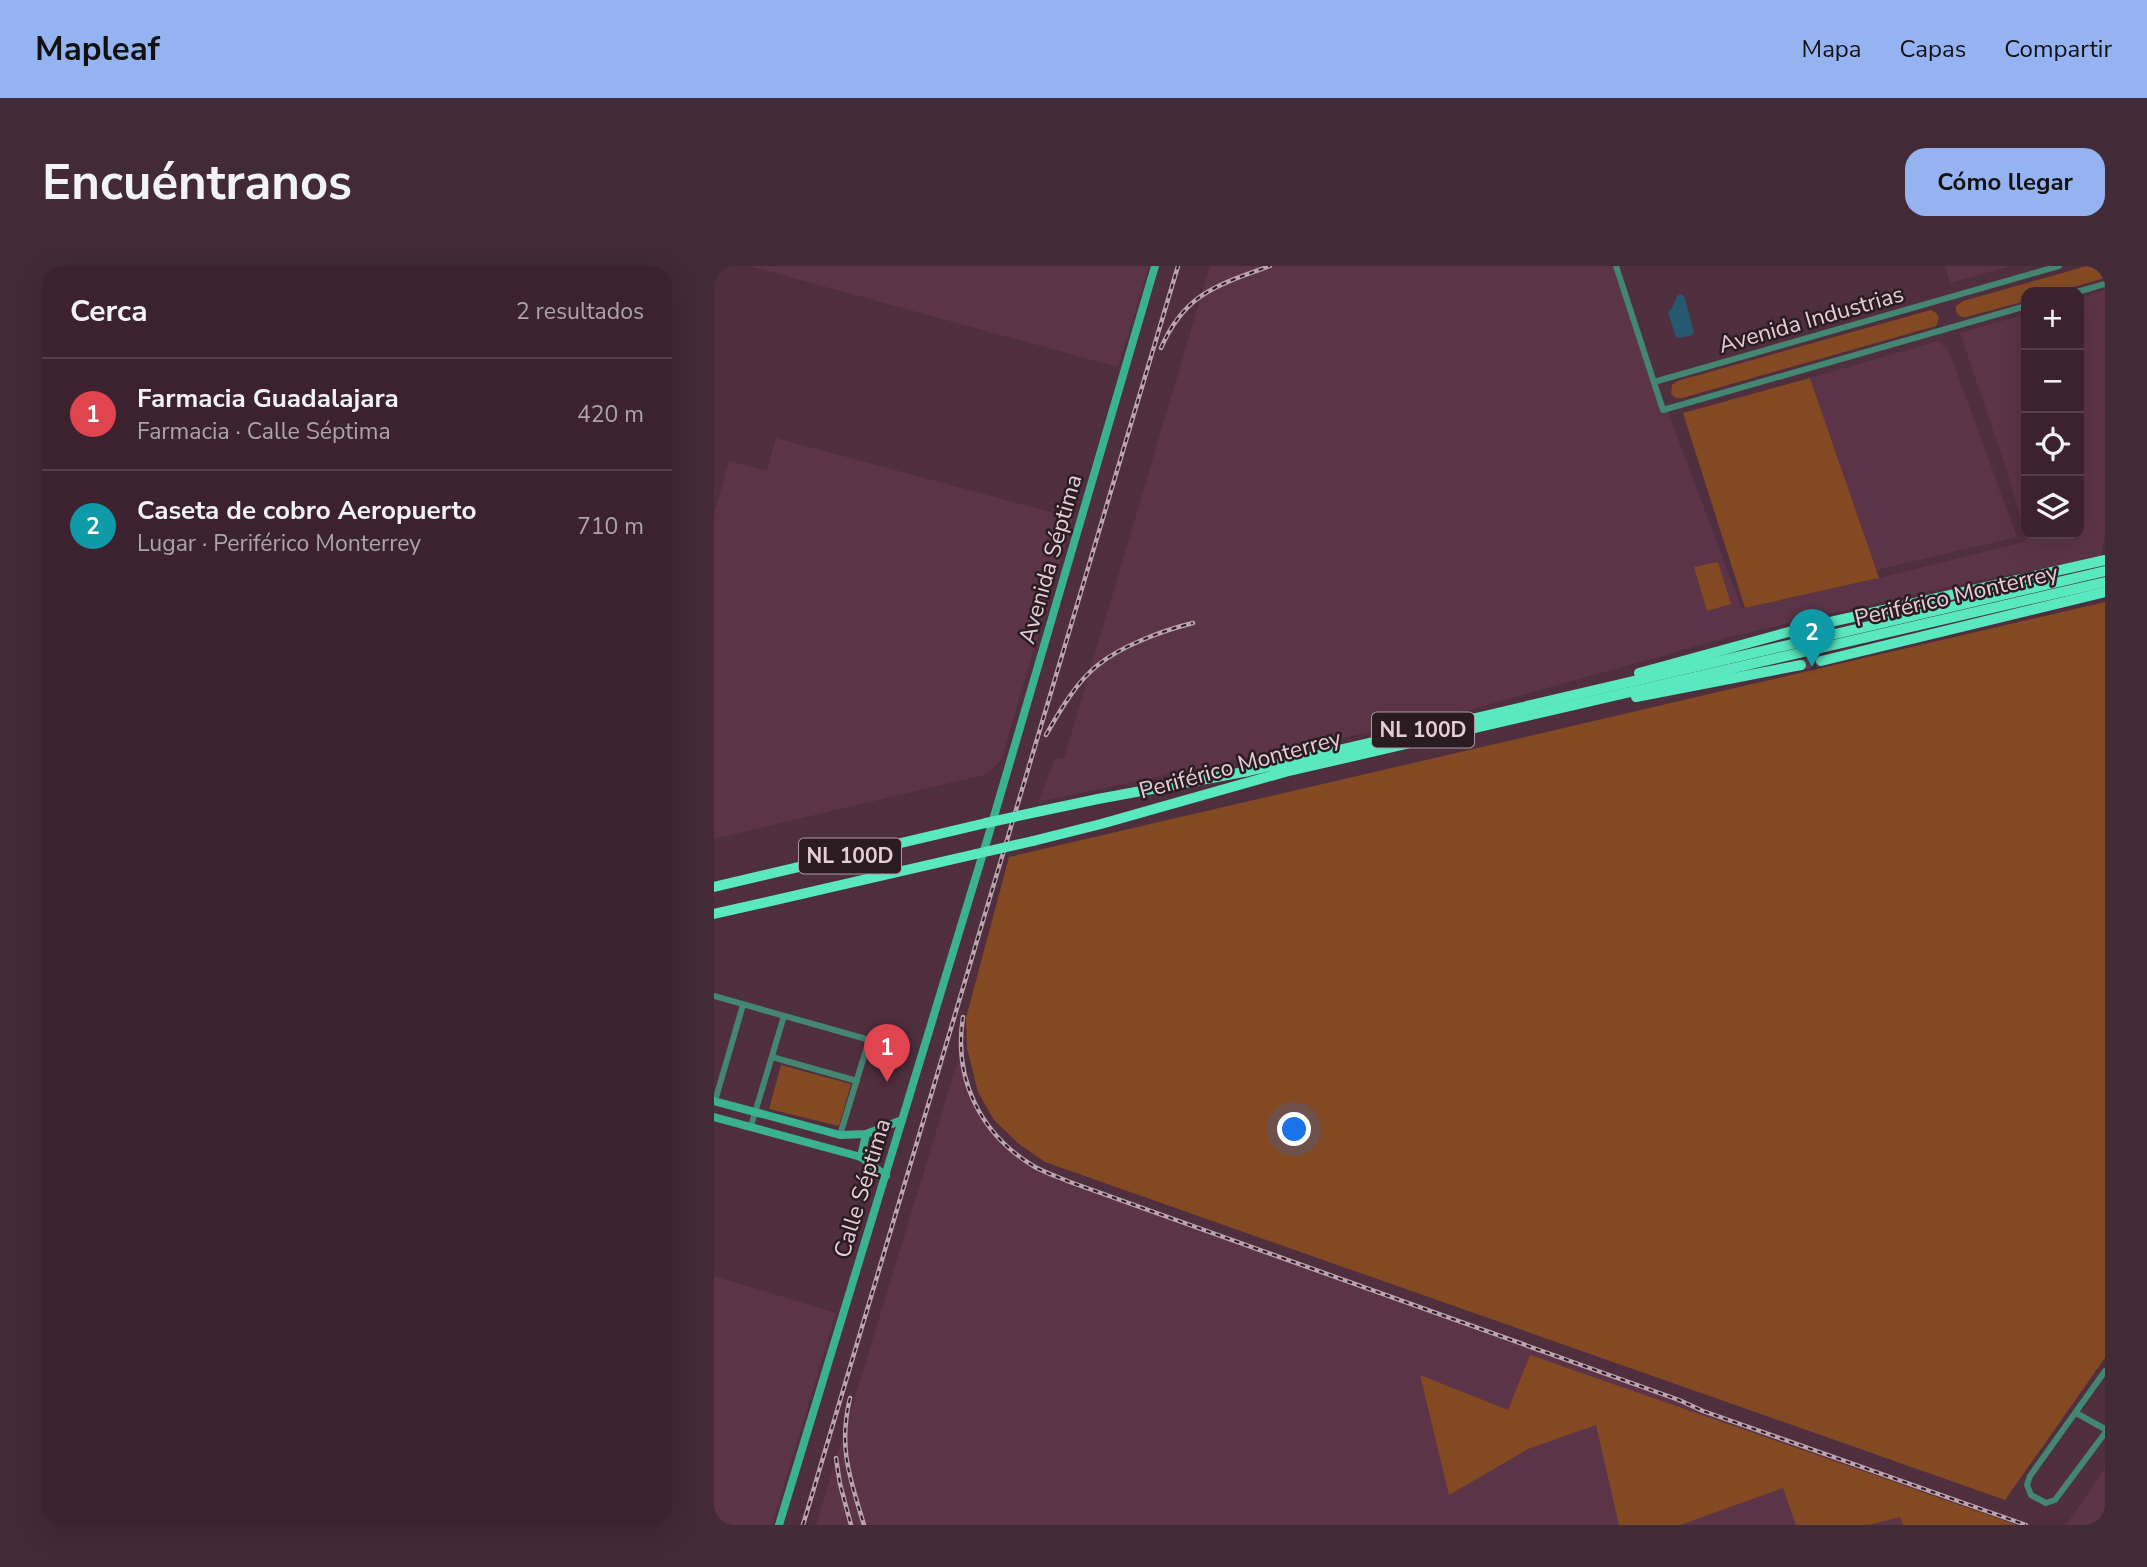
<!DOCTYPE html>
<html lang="es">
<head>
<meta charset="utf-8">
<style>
	body { margin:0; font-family:"Nunito Sans",sans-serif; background:#422a36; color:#f1f3f6 }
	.controls { position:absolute; right:21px; top:21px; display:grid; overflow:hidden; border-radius:14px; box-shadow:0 7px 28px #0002 }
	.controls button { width:63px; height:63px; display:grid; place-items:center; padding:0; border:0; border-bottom:2px solid #543f4a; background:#3b222e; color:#f1f3f6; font:35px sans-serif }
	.you { position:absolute; left:581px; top:864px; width:24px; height:24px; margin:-18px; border:5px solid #fff; border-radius:50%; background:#1a73e8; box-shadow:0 0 0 10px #1a73e833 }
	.badge { display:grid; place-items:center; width:46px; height:46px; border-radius:50%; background:#95b2f1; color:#fff; font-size:23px; font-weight:700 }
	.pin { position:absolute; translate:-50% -58px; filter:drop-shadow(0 2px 4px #0008) }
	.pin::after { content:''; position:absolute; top:37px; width:24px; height:21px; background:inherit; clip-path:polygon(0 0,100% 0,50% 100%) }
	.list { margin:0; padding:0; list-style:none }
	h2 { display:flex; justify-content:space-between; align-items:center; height:91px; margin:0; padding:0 28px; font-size:30px }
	h2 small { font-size:23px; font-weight:400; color:#aca4aa }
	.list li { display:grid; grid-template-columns:46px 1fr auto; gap:21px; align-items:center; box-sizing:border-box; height:112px; padding:0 28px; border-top:2px solid #543f4a }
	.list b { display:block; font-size:26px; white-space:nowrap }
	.list p { margin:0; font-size:23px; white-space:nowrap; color:#aca4aa }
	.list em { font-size:23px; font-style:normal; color:#aca4aa }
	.icon { flex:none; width:38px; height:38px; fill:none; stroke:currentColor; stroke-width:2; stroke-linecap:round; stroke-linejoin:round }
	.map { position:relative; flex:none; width:1391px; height:1259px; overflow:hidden; border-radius:21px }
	header { display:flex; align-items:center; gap:42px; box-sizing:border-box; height:98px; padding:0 35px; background:#95b2f1; color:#111 }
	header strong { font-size:33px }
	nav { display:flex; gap:38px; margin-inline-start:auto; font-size:24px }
	.intro { display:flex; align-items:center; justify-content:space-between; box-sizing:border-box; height:168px; padding:0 42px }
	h1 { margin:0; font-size:49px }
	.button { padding:18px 32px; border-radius:21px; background:#95b2f1; color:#111; font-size:24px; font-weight:700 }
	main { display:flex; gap:42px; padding:0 42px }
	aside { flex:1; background:#3b222e; border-radius:21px; box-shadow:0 7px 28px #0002 }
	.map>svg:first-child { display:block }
	.built { fill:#5c3447 }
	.green { fill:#834923 }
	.water { fill:#255971 }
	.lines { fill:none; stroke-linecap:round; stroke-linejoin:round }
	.highway-tunnel { stroke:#654654; stroke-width:10; stroke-dasharray:10 5; stroke-linecap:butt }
	.street { stroke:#438671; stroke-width:6 }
	.secondary { stroke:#3ab190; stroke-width:8 }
	.highway { stroke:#5ae8c0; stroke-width:10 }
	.rail-casing { stroke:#bca3ae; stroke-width:4.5 }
	.rail { stroke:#2b1c22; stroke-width:2; stroke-dasharray:5; stroke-linecap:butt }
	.highway-bridge { stroke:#5ae8c0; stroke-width:10 }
	.labels { text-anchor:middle; stroke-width:5; stroke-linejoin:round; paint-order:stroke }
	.shield { fill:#2b1c22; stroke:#ac99a1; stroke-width:2 }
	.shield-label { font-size:21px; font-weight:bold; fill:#e4ced7 }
	.street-label { font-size:23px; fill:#e4ced7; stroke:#2b1c22 }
</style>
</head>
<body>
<header>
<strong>Mapleaf</strong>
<nav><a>Mapa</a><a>Capas</a><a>Compartir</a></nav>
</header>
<div class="intro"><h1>Encuéntranos</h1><a class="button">Cómo llegar</a></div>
<main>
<aside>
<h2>Cerca<small>2 resultados</small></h2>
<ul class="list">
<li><span class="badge" style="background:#e0444e">1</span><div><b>Farmacia Guadalajara</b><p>Farmacia · Calle Séptima</p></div><em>420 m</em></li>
<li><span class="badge" style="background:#0f9aa8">2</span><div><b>Caseta de cobro Aeropuerto</b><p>Lugar · Periférico Monterrey</p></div><em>710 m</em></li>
</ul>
</aside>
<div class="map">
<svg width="1391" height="1259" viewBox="0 0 1391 1259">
	<rect width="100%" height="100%" fill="#4f2e3d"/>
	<g class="built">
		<polygon points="35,0 435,0 404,101"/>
		<polygon points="496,0 899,0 1028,343 1165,312 1313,275 1293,205 1246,67 1312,48 1312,268 1365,268 1365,32 1391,24 1391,268 1387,290 1220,324 1015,371 737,449 324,536 341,493 350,492"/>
		<polygon points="1231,0 1297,0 1236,17"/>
		<polygon points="1224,75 1235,85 1303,271 1162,304 1096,112"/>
		<polygon points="62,172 359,252 287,494 274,508 0,573 0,249 15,195 53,205"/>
		<polygon points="244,794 273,860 309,892 356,916 1203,1220 1217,1259 102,1259"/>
		<polygon points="0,1010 122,1047 58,1259 0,1259"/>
		<polygon points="1391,1202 1391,1259 1352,1259"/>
	</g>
	<g class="green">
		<path d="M1373 0H1391V12L1342 26H1312V35L1252 51C1245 52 1241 47 1242 40L1249 35Z"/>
		<polygon points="1217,44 1222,47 1225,52 1222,60 968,132 962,132 957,128 958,119 963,115"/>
		<polygon points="1096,112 1165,312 1031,342 969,147"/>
		<polygon points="1004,296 1017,338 993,345 980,301"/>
		<polygon points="1391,336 1391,1092 1291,1234 331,896 305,878 280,854 264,826 253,782 252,752 295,591"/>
		<polygon points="67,799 137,818 125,860 55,843"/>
		<polygon points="816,1089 1303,1259 1189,1259 1186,1251 1155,1259 1082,1259 1069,1222 966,1259 905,1259 882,1159 814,1183 735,1229 706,1109 794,1144"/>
	</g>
	<polygon class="water" points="967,28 970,30 980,66 978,69 966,72 962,71 954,47 958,42 963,30"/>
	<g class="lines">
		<g class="highway-tunnel">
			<polyline points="1093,361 1112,357"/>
			<polyline points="1087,399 1107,395"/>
		</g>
		<g class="street">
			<polyline points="902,0 949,144 1312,40"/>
			<polyline points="1363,26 1391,18"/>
			<polyline points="940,116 1345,0"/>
			<polyline points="0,730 170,778"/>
			<polyline points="58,791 143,815"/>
			<polyline points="1,835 29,739"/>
			<polyline points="37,860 70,750"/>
			<polyline points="126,869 155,774"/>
			<polyline points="1391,1105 1316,1210 1313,1219 1317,1229 1332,1237 1341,1234 1391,1167"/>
			<polyline points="1362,1147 1391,1163"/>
		</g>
		<g class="secondary">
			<polyline points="0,835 126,869 152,868 188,854"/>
			<polyline points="0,851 147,891 172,910"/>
			<polyline points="147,891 152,868"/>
			<polyline points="65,1259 274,571 441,0"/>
		</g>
		<g class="highway">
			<polyline points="1112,357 1391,294"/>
			<polyline points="1107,395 1391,326"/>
			<polyline points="925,407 1093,361"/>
			<polyline points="922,431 1087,399"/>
			<polyline points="327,545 384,533 535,505 1391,305"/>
			<polyline points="319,575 387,558 571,506 1391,316"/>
			<polyline points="0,621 272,557"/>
			<polyline points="0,648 262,588"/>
		</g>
		<defs>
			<g id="rail">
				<path d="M447 82C471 27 504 19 556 0"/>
				<path d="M332 469C345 446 363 415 384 399 407 380 450 364 479 357"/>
				<path d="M249 751C239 814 267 869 321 901 332 907 344 911 356 916L965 1134 989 1145 1312 1259"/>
				<path d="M136 1132C124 1182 136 1212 150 1259"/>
				<polyline points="122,1192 126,1218 137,1259"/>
				<polyline points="89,1259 464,0"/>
			</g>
		</defs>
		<use href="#rail" class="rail-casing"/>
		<use href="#rail" class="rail"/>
		<g class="highway-bridge">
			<polyline points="272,557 327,545"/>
			<polyline points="262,588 319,575"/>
		</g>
	</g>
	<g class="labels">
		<g class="shield">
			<rect x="658" y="446.5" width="102" height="35" rx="5"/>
			<rect x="85" y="572.5" width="102" height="35" rx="5"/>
		</g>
		<g class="shield-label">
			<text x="709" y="471">NL 100D</text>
			<text x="136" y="597">NL 100D</text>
		</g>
		<g class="street-label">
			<text transform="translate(1097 53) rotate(-16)" y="8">Avenida Industrias</text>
			<text transform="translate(336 293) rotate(-74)" y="8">Avenida Séptima</text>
			<text transform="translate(1242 329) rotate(-13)" y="8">Periférico Monterrey</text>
			<text transform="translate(526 498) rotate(-15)" y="8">Periférico Monterrey</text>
			<text transform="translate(148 922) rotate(-73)" y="8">Calle Séptima</text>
		</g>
	</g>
</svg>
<div class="controls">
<button>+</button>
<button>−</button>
<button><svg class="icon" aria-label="locate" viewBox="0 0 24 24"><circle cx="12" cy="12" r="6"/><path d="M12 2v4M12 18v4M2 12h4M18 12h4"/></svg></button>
<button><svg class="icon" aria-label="layers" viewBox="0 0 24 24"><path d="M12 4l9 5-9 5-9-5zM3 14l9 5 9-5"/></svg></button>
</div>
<div class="you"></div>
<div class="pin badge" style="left:173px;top:816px;background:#e0444e">1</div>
<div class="pin badge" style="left:1098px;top:401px;background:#0f9aa8">2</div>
</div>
</main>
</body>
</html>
